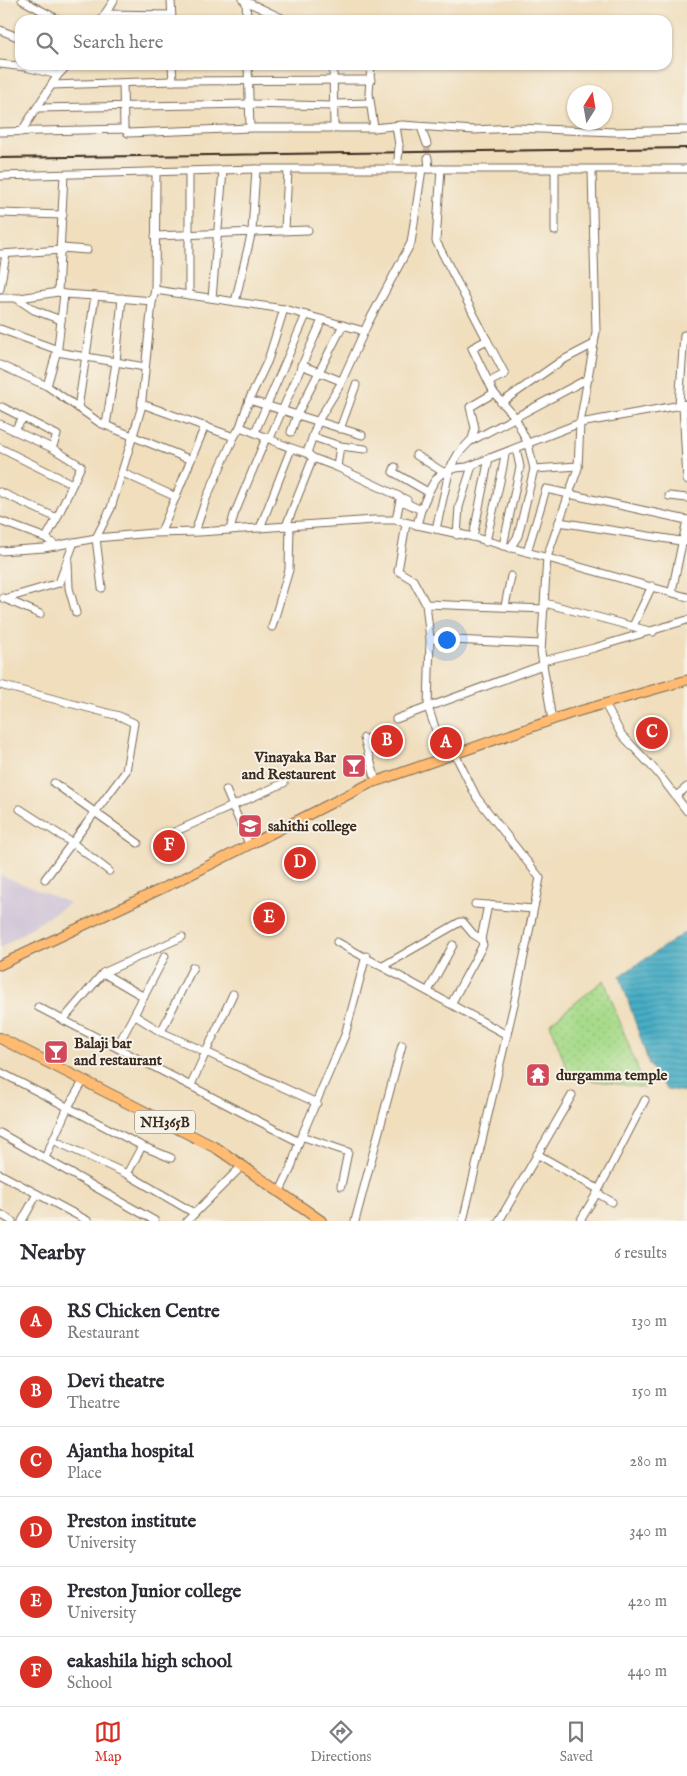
<!DOCTYPE html>
<html lang="en">
<head>
<meta charset="utf-8">
<style>
	body { margin:0; font-family:"IM FELL English",serif; background:#f7f7f7; color:#2b2b33 }
	.compass { position:absolute; left:567px; top:85px; width:45px; height:45px; border-radius:50%; background:#fff; box-shadow:0 1px 4px #0004; rotate:11deg }
	.you { position:absolute; left:446px; top:639px; width:18px; height:18px; margin:-12px; border:4px solid #fff; border-radius:50%; background:#1a73e8; box-shadow:0 0 0 8px #1a73e833 }
	.badge { display:grid; place-items:center; width:32px; height:32px; border-radius:50%; background:#d93025; color:#fff; font-size:16px; font-weight:700 }
	.pin { position:absolute; translate:-50% -50%; border:2px solid #fff; box-shadow:0 1px 5px #0006 }
	.list { margin:0; padding:0; list-style:none }
	h2 { display:flex; justify-content:space-between; align-items:center; height:65px; margin:0; padding:0 20px; font-size:21px }
	h2 small { font-size:16px; font-weight:400; color:#7c7c81 }
	.list li { display:grid; grid-template-columns:32px 1fr auto; gap:15px; align-items:center; box-sizing:border-box; height:70px; padding:0 20px; border-top:1px solid #e1e1e2 }
	.list b { display:block; font-size:19px; white-space:nowrap }
	.list p { margin:0; font-size:16px; white-space:nowrap; color:#7c7c81 }
	.list em { font-size:16px; font-style:normal; color:#7c7c81 }
	.icon { flex:none; width:28px; height:28px; fill:none; stroke:currentColor; stroke-width:2; stroke-linecap:round; stroke-linejoin:round }
	.map { position:relative; flex:none; width:687px; height:1221px; overflow:hidden }
	.search { position:absolute; background:#fff; box-shadow:0 1px 4px #0004; left:15px; right:15px; top:15px; height:55px; display:flex; align-items:center; gap:12px; box-sizing:border-box; padding:0 18px; border-radius:15px; color:#7c7c81; font-size:19px }
	.sheet { height:485px; background:#fff }
	nav { display:flex; justify-content:space-around; align-items:center; box-sizing:border-box; height:70px; border-top:1px solid #e1e1e2; background:#fff; font-size:14px; color:#7c7c81 }
	nav a { display:grid; justify-items:center; gap:2px }
	nav .on { color:#d93025 }
	.map>svg:first-child { display:block }
	.industrial { fill:#cbbfd5 }
	.green { fill:url(#green-dots); stroke:#718254 }
	.water { fill:url(#water-rules); stroke:#406c72 }
	.lines { fill:none; stroke-linecap:round; stroke-linejoin:round }
	.minor-tunnel { stroke:#ccba9d; stroke-width:7; stroke-dasharray:7 3.5; stroke-linecap:butt }
	.minor-casing { stroke:#7a6956; stroke-width:9 }
	.major-casing { stroke:#7a6956; stroke-width:11 }
	.highway-casing { stroke:#7a6956; stroke-width:12 }
	.minor { stroke:#fff; stroke-width:7 }
	.major { stroke:#ffbb71; stroke-width:9 }
	.highway { stroke:#ffbb71; stroke-width:10 }
	.rail { stroke:#3b2a1e; stroke-width:2 }
	.minor-bridge-casing { stroke:#7a6956; stroke-width:9; stroke-linecap:butt }
	.minor-bridge { stroke:#fff; stroke-width:7 }
	.labels { text-anchor:middle; stroke-width:4; stroke-linejoin:round; paint-order:stroke }
	.shield { fill:#f7f3e8; stroke:#73665b; stroke-width:1 }
	.shield-label { font-size:14px; font-weight:bold; fill:#3b2a1e }
	.poi-label { font-size:15px; font-weight:bold; fill:#3b2a1e; stroke:#f7f3e8; text-anchor:start }
</style>
</head>
<body>
<div class="map">
<svg width="687" height="1221" viewBox="0 0 687 1221">
	<defs>
		<pattern id="green-dots" width="8" height="8" patternUnits="userSpaceOnUse" patternTransform="scale(1.25)"><rect width="8" height="8" fill="#a7db8b"/><path d="M2 2h.1M6 6h.1" fill="none" stroke="#91bc78" stroke-width="1.8" stroke-linecap="round"/></pattern>
		<pattern id="water-rules" width="6" height="5" patternUnits="userSpaceOnUse" patternTransform="scale(1.25)"><rect width="6" height="5" fill="#46adc5"/><path d="M0 2.5h6" fill="none" stroke="#3c8d9f"/></pattern>
	</defs>
	<rect width="100%" height="100%" fill="#f7f3e8"/>
	<filter id="ink" filterUnits="userSpaceOnUse"><feTurbulence type="fractalNoise" baseFrequency=".02" numOctaves="2"/><feDisplacementMap in="SourceGraphic" scale="10" xChannelSelector="R" yChannelSelector="G"/><feConvolveMatrix kernelMatrix="1 2 1 2 8 2 1 2 1" color-interpolation-filters="sRGB"/></filter>
	<filter id="wash" filterUnits="userSpaceOnUse"><feTurbulence type="fractalNoise" baseFrequency=".0096" numOctaves="4" result="noise"/><feDisplacementMap in="SourceGraphic" scale="20" xChannelSelector="R" yChannelSelector="G"/><feGaussianBlur stdDeviation="1.12" result="paint"/><feColorMatrix in="noise" values="0 0 0 0 0 0 0 0 0 0 0 0 0 0 0 0 0 1.4 0 .05"/><feComposite in="paint" operator="in"/></filter>
	<g filter="url(#wash)">
		<rect width="100%" height="100%" fill="#f0debd"/>
		<polygon class="industrial" points="0,875 70,903 0,948"/>
		<polygon class="green" points="604,980 645,1088 570,1077 550,1023"/>
		<polygon class="water" points="687,931 687,1092 666,1089 649,1064 620,976"/>
	</g>
	<g filter="url(#ink)">
		<g class="lines">
			<polyline class="minor-tunnel" points="427,144 428,158"/>
			<defs>
				<g id="minor">
					<polyline points="22,0 59,20"/>
					<polyline points="171,0 172,20"/>
					<polyline points="243,0 286,20"/>
					<polyline points="246,1 247,20"/>
					<polyline points="105,14 171,15"/>
					<polyline points="101,20 114,0"/>
					<polyline points="0,30 20,38"/>
					<polyline points="0,64 25,67 58,75"/>
					<polyline points="172,65 173,81"/>
					<polyline points="248,65 250,128"/>
					<polyline points="333,65 334,129"/>
					<polyline points="123,83 124,129"/>
					<polyline points="51,85 173,81 371,80"/>
					<polyline points="38,108 250,104 333,106 333,104 370,103"/>
					<polyline points="396,126 399,145"/>
					<polyline points="421,127 427,144"/>
					<polyline points="374,128 402,125 474,130 516,128 615,132 687,130"/>
					<polyline points="0,132 124,129 128,133 250,128 374,128 369,93 371,65"/>
					<polyline points="21,132 58,75 68,65"/>
					<polyline points="428,158 429,169"/>
					<polyline points="441,169 436,241 487,340"/>
					<polyline points="555,170 555,231"/>
					<polyline points="0,176 256,169 687,169"/>
					<polyline points="0,213 63,215"/>
					<polyline points="285,230 288,170"/>
					<polyline points="155,236 308,230"/>
					<polyline points="62,248 87,250"/>
					<polyline points="0,254 62,250"/>
					<polyline points="0,289 6,254"/>
					<polyline points="155,290 284,309"/>
					<polyline points="64,294 95,296 78,408"/>
					<polyline points="189,295 189,172"/>
					<polyline points="95,296 152,301"/>
					<polyline points="0,298 20,298 58,292"/>
					<polyline points="16,298 34,310 61,320"/>
					<polyline points="212,298 223,171"/>
					<polyline points="235,302 252,231 256,169"/>
					<polyline points="0,329 58,350"/>
					<polyline points="57,352 145,367"/>
					<polyline points="0,365 47,386 100,423 191,460"/>
					<polyline points="301,365 341,381"/>
					<polyline points="47,386 58,347 64,294 58,292 64,175"/>
					<polyline points="494,393 515,417 528,444 534,469"/>
					<polyline points="249,400 268,360 284,309 364,331"/>
					<polyline points="501,403 561,361 594,344"/>
					<path d="M142 404 234 437 240 427C263 435 283 447 307 453"/>
					<polyline points="679,405 684,335 687,335"/>
					<polyline points="683,405 687,480"/>
					<polyline points="2,407 57,435 52,448"/>
					<polyline points="0,424 52,448 81,466 57,518"/>
					<polyline points="106,425 116,362 122,298"/>
					<polyline points="240,427 249,400 362,435"/>
					<polyline points="340,429 356,385"/>
					<polyline points="14,431 23,418"/>
					<polyline points="255,432 306,315"/>
					<polyline points="291,432 297,415 343,325"/>
					<polyline points="313,437 340,446 365,449"/>
					<polyline points="270,438 322,320"/>
					<polyline points="471,441 589,378"/>
					<polyline points="0,448 72,484"/>
					<polyline points="416,455 443,472"/>
					<polyline points="313,458 337,467 340,446"/>
					<polyline points="337,467 407,500"/>
					<polyline points="395,467 393,472 428,492"/>
					<polyline points="123,473 176,497"/>
					<polyline points="0,492 57,518 46,538"/>
					<polyline points="669,496 687,498"/>
					<path d="M421 510C433 482 435 468 467 467L580 423 687 404"/>
					<polyline points="0,521 46,538 56,546"/>
					<polyline points="559,522 687,542"/>
					<polyline points="406,524 398,571 413,580 426,604 430,639 428,707 445,757"/>
					<polyline points="417,525 473,537 687,597"/>
					<polyline points="286,526 313,458 307,453 318,421 340,385 368,323 411,243 422,169"/>
					<polyline points="260,528 291,449"/>
					<polyline points="436,529 450,468 458,454 472,439 475,428 470,407 494,393 472,348 487,340 505,374 489,382"/>
					<polyline points="230,530 234,515 266,438"/>
					<polyline points="161,532 205,426"/>
					<polyline points="195,532 206,499 234,437"/>
					<polyline points="457,535 459,507 472,466"/>
					<polyline points="473,537 489,458"/>
					<path d="M486 542C492 512 501 484 505 454"/>
					<polyline points="503,546 520,467 516,448"/>
					<polyline points="510,548 518,536 534,469 578,466"/>
					<polyline points="0,551 44,548 96,538 153,533 200,532 374,520 396,520 417,525 421,510 400,500 396,520"/>
					<polyline points="527,552 546,489 687,520"/>
					<polyline points="68,562 69,588 76,613"/>
					<polyline points="102,588 96,538 111,508 141,409 152,303 155,290 156,174"/>
					<polyline points="672,591 687,520"/>
					<polyline points="3,598 40,614"/>
					<polyline points="4,599 59,583 74,542"/>
					<polyline points="545,603 653,632"/>
					<polyline points="426,604 544,609"/>
					<polyline points="505,606 511,576"/>
					<polyline points="633,626 652,586"/>
					<polyline points="272,627 289,570 290,525"/>
					<polyline points="430,639 541,644"/>
					<polyline points="543,661 594,648 687,620"/>
					<polyline points="0,685 119,716 134,723 126,771 45,879"/>
					<polyline points="605,704 621,734 657,772 687,811"/>
					<polyline points="396,719 543,665"/>
					<polyline points="552,720 541,652 547,557 578,468 580,423 596,332 592,170"/>
					<polyline points="364,738 376,781"/>
					<polyline points="455,754 477,798 540,878 515,1000 463,1221"/>
					<polyline points="54,783 138,843"/>
					<polyline points="226,790 249,844"/>
					<polyline points="676,796 687,787"/>
					<polyline points="20,809 74,844 109,871"/>
					<polyline points="172,833 284,783"/>
					<polyline points="475,904 533,909"/>
					<polyline points="337,942 507,1035"/>
					<polyline points="383,966 460,922 463,922 473,934 481,939 488,905"/>
					<polyline points="103,973 144,997"/>
					<polyline points="428,991 453,945"/>
					<polyline points="451,1004 483,945 481,939"/>
					<polyline points="38,1007 299,1142 291,1168 280,1191"/>
					<polyline points="134,1015 165,956"/>
					<polyline points="63,1020 103,973 182,937"/>
					<polyline points="161,1032 193,967"/>
					<polyline points="117,1047 134,1015 161,1032 206,1052 233,994"/>
					<polyline points="0,1072 142,1146 171,1158"/>
					<polyline points="191,1085 206,1052 317,1103"/>
					<polyline points="0,1133 155,1221"/>
					<polyline points="301,1136 348,1152 341,1186"/>
					<polyline points="53,1140 127,1174 194,1213"/>
					<polyline points="299,1142 345,1035 366,956"/>
					<polyline points="537,1154 598,1189"/>
					<polyline points="45,1158 68,1107 81,1085"/>
					<polyline points="0,1174 88,1221"/>
					<polyline points="127,1174 142,1146"/>
					<polyline points="597,1193 645,1100"/>
					<polyline points="0,1214 12,1221"/>
					<polyline points="22,1221 37,1194"/>
					<polyline points="187,1221 239,1169"/>
					<polyline points="355,1221 402,1045"/>
					<polyline points="499,1221 572,1095"/>
					<polyline points="580,1221 597,1193 612,1202"/>
				</g>
				<polyline id="major" points="0,965 180,880 369,784 569,714 687,680"/>
				<polyline id="highway" points="0,1038 218,1149 321,1221"/>
			</defs>
			<use href="#minor" class="minor-casing"/>
			<use href="#major" class="major-casing"/>
			<use href="#highway" class="highway-casing"/>
			<use href="#minor" class="minor"/>
			<use href="#major" class="major"/>
			<use href="#highway" class="highway"/>
			<polyline class="rail" points="0,158 687,148"/>
			<defs>
				<polyline id="minor-bridge" points="398,160 399,145"/>
			</defs>
			<use href="#minor-bridge" class="minor-bridge-casing"/>
			<use href="#minor-bridge" class="minor-bridge"/>
		</g>
	</g>
	<defs>
		<symbol id="bar-square" viewBox="-11 -11 22 22"><rect x="-9" y="-9" width="18" height="18" rx="4" fill="#d1495b" stroke="#f7f3e8"/><path d="M-6-5H6L.8 .8V4.5H3.5V6h-7V4.5H-.8V.8Z" fill="#fff"/></symbol>
		<symbol id="university-square" viewBox="-11 -11 22 22"><rect x="-9" y="-9" width="18" height="18" rx="4" fill="#d1495b" stroke="#f7f3e8"/><path d="M0-5L7-2L0 1L-7-2ZM-4 1L0 2.5L4 1V4Q0 6-4 4Z" fill="#fff"/></symbol>
		<symbol id="temple-square" viewBox="-11 -11 22 22"><rect x="-9" y="-9" width="18" height="18" rx="4" fill="#d1495b" stroke="#f7f3e8"/><path d="M0-6L5-2H3V0L6.5 2.5H4V6H1.5V3h-3V6H-4V2.5H-6.5L-3 0V-2H-5Z" fill="#fff"/></symbol>
	</defs>
	<g fill-rule="evenodd">
		<use href="#bar-square" x="340" y="752" width="28" height="28"/>
		<use href="#university-square" x="236" y="812" width="28" height="28"/>
		<use href="#bar-square" x="42" y="1038" width="28" height="28"/>
		<use href="#temple-square" x="524" y="1061" width="28" height="28"/>
	</g>
	<g class="labels">
		<rect class="shield" x="135" y="1110.5" width="60" height="23" rx="4"/>
		<g class="shield-label">
			<text x="165" y="1127">NH365B</text>
		</g>
		<g class="poi-label">
			<text x="336" y="762" text-anchor="end">Vinayaka Bar<tspan x="336" dy="17">and Restaurent</tspan></text>
			<text x="268" y="831">sahithi college</text>
			<text x="74" y="1048">Balaji bar<tspan x="74" dy="17">and restaurant</tspan></text>
			<text x="556" y="1080">durgamma temple</text>
		</g>
	</g>
</svg>
<svg class="compass" viewBox="-18 -18 36 36"><path d="M0-13l5 13h-10z" fill="#e53935"/><path d="M0 13l5-13h-10z" fill="#7c7c81"/></svg>
<div class="you"></div>
<div class="pin badge" style="left:446px;top:743px">A</div>
<div class="pin badge" style="left:387px;top:741px">B</div>
<div class="pin badge" style="left:652px;top:733px">C</div>
<div class="pin badge" style="left:300px;top:863px">D</div>
<div class="pin badge" style="left:269px;top:918px">E</div>
<div class="pin badge" style="left:169px;top:846px">F</div>
<div class="search"><svg class="icon" aria-label="search" viewBox="0 0 24 24"><circle cx="10" cy="10" r="6"/><path d="M15 15l6 6"/></svg>Search here</div>
</div>
<section class="sheet">
<h2>Nearby<small>6 results</small></h2>
<ul class="list">
<li><span class="badge">A</span><div><b>RS Chicken Centre</b><p>Restaurant</p></div><em>130 m</em></li>
<li><span class="badge">B</span><div><b>Devi theatre</b><p>Theatre</p></div><em>150 m</em></li>
<li><span class="badge">C</span><div><b>Ajantha hospital</b><p>Place</p></div><em>280 m</em></li>
<li><span class="badge">D</span><div><b>Preston institute</b><p>University</p></div><em>340 m</em></li>
<li><span class="badge">E</span><div><b>Preston Junior college</b><p>University</p></div><em>420 m</em></li>
<li><span class="badge">F</span><div><b>eakashila high school</b><p>School</p></div><em>440 m</em></li>
</ul>
</section>
<nav>
<a class="on"><svg class="icon" aria-label="map" viewBox="0 0 24 24"><path d="M3 6l6-2 6 2 6-2v14l-6 2-6-2-6 2zM9 4v14M15 6v14"/></svg>Map</a>
<a><svg class="icon" aria-label="directions" viewBox="0 0 24 24"><path d="M12 3l9 9-9 9-9-9zM9 14v-3h6M13 9l2 2-2 2"/></svg>Directions</a>
<a><svg class="icon" aria-label="saved" viewBox="0 0 24 24"><path d="M7 4h10v16l-5-4-5 4z"/></svg>Saved</a>
</nav>
</body>
</html>
